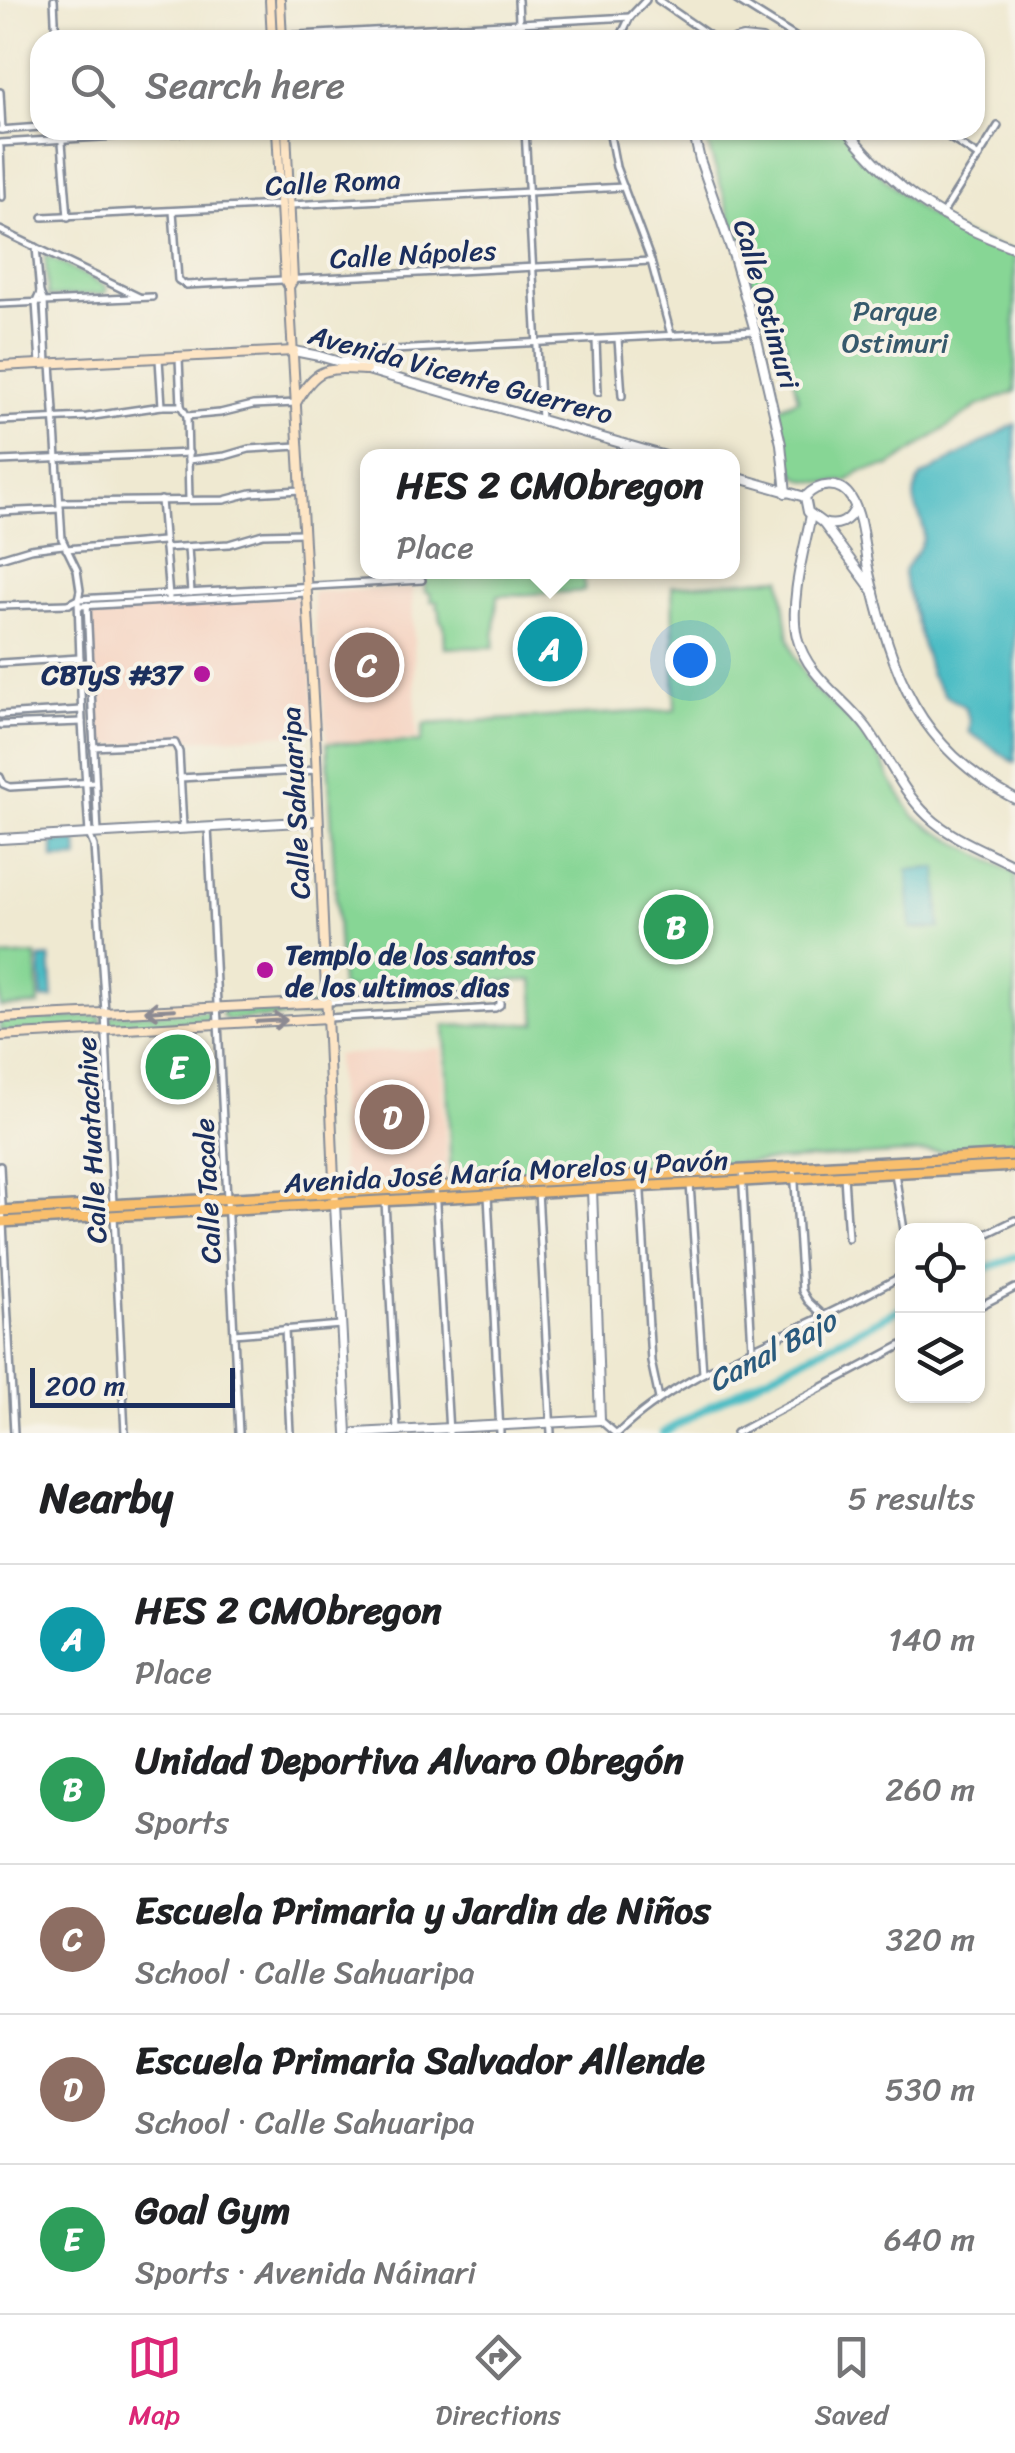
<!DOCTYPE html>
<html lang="en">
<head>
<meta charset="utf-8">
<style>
	body { margin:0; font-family:Sriracha,sans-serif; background:#f2f2f2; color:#202124 }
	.controls { position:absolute; right:30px; bottom:30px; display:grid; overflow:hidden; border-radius:20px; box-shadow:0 2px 8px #0004 }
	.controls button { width:90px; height:90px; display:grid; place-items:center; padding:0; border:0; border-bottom:2px solid #e0e0e0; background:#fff; color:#202124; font:50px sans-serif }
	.scale { position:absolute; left:30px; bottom:25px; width:205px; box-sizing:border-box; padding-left:10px; border:5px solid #1b2f5e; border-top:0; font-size:28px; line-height:35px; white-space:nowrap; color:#1b2f5e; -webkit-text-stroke:8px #f7f3e8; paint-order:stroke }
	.you { position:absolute; left:690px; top:660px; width:35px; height:35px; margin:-25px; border:8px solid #fff; border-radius:50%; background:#1a73e8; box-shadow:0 0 0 15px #1a73e833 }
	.badge { display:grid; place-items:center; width:65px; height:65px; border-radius:50%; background:#db2777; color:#fff; font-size:32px; font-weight:700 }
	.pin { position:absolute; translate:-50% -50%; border:5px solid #fff; box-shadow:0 2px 10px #0006 }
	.popup { position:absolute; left:360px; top:449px; width:380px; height:130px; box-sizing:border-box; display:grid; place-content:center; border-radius:20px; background:#fff; filter:drop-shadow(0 2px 8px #0005); font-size:32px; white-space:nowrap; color:#757577 }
	.popup b { font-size:38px; color:#202124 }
	.popup::after { content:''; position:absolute; left:50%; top:100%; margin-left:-20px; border:20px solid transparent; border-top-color:#fff }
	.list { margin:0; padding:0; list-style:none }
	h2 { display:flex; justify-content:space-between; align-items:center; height:130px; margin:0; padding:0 40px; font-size:42px }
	h2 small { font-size:32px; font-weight:400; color:#757577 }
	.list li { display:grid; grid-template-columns:65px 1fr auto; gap:30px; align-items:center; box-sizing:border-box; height:150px; padding:0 40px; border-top:2px solid #e0e0e0 }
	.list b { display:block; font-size:38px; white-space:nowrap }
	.list p { margin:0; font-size:32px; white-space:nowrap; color:#757577 }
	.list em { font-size:32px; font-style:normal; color:#757577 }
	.icon { flex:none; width:55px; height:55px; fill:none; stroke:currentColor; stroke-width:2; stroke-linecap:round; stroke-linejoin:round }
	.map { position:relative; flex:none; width:1015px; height:1433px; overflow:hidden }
	.search { position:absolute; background:#fff; box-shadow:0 2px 8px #0004; left:30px; right:30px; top:30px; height:110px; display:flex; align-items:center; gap:25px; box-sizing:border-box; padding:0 35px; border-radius:30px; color:#757577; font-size:38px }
	.sheet { height:880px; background:#fff }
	nav { display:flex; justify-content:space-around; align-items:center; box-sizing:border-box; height:140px; border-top:2px solid #e0e0e0; background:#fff; font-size:28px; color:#757577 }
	nav a { display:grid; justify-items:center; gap:5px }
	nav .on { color:#db2777 }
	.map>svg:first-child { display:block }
	.built { fill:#f5d3c1 }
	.green { fill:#87d695; stroke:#51827a; stroke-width:2.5 }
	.water { fill:#4ebdc5; stroke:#347692; stroke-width:2.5 }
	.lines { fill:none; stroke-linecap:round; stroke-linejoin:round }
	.canal { stroke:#4ebdc5; stroke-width:8 }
	.minor-casing { stroke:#858c98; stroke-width:10 }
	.tertiary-casing { stroke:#858c98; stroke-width:12 }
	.secondary-casing { stroke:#858c98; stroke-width:12 }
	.primary-casing { stroke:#858c98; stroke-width:14 }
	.minor { stroke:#fff; stroke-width:5 }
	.tertiary { stroke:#fff; stroke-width:8 }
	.secondary { stroke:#fde5c5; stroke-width:8 }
	.primary { stroke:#f9bf6d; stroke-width:9 }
	.oneway { stroke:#8c8a92 }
	.poi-dot { fill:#b5179e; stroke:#f7f3e8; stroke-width:4 }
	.labels { text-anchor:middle; stroke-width:8; stroke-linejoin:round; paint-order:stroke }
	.street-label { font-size:28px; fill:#1b2f5e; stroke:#f7f3e8 }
	.park-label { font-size:28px; fill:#36596c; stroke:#f7f3e8 }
	.poi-label { font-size:28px; font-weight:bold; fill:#1b2f5e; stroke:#f7f3e8; text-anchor:end }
	.water-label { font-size:30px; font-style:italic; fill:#2a5a7d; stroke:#f7f3e8 }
</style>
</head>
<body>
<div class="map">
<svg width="1015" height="1433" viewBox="0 0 1015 1433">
	<rect width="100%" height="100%" fill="#f7f3e8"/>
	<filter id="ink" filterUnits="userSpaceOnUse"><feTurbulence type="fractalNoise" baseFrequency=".01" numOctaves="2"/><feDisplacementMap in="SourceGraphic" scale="20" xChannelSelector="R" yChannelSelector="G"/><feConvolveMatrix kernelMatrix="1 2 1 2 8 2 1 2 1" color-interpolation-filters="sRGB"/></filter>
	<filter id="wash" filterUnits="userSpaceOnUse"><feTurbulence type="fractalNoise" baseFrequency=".0048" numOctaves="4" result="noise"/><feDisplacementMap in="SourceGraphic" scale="40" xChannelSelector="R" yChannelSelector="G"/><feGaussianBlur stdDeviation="2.25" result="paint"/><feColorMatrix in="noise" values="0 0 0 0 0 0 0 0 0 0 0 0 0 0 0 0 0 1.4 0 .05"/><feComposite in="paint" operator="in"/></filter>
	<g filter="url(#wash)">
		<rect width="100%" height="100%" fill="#efe9d1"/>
		<g class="built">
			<polygon points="306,588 315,732 97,746 91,616 80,604 97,607 298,596"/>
			<polygon points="412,588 417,739 327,743 312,592"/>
			<polygon points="441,1048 447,1178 342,1184 336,1055"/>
		</g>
		<g class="green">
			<path d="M703 130H843C873 169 910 209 955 231 974 240 995 246 1015 253V392L978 406 890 466 861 471 848 481 828 483 804 480 793 473 778 408 798 399 778 315 763 318Z"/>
			<polygon points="45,255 106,286 107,292 103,294 48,297"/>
			<polygon points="424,572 584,572 584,591 497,596 494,647 445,648 444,625 440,620 440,610 437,607 438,602 431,601 430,593 425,592"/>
			<polygon points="781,578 789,639 795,657 814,690 854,723 883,762 891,781 914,816 934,830 1015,874 1015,1147 451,1179 445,1026 536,1023 533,980 341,989 327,743 421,742 424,724 675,710 672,586"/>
			<polygon points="36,955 39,1005 0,1007 0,957"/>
			<polygon points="324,1005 326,1011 322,1015 227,1020 221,1014 224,1009"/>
			<polygon points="212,1011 214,1016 210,1020 203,1022 118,1026 110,1023 109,1020 112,1015"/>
			<polygon points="100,1016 102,1022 98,1026 90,1028 6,1032 0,1030 0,1021"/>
		</g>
		<g class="water">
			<path d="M1015 424V763L969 732 970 722 965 707 945 695 931 676 903 574C907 561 920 553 923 539 927 511 903 508 921 477Z"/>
			<polygon points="77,841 78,858 53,859 53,842"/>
			<polygon points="937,868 940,928 911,929 908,870"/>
			<polygon points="50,957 53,998 42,999 40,958"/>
		</g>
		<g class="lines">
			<g class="canal">
				<polyline points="978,1272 1015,1257"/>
				<polyline points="663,1433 719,1401 902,1308"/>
			</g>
		</g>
	</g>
	<g filter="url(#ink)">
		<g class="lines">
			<defs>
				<g id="minor">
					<polyline points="54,0 56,40"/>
					<polyline points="518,0 520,40"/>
					<polyline points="658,0 716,40"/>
					<polyline points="736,0 800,40"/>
					<polyline points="207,40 630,17"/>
					<polyline points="619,40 630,17 646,0"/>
					<polyline points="0,92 2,130"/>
					<polyline points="0,130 40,127"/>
					<polyline points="61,130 68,217"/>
					<polyline points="525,130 541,419"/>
					<polyline points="609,130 616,167 651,261 671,335"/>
					<polyline points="938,130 979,157"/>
					<polyline points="0,143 219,130"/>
					<polyline points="0,147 2,197"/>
					<polyline points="291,205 624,187"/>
					<polyline points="173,211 178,280 186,285 651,261"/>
					<polyline points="941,216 998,126"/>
					<polyline points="43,217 280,205"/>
					<polyline points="0,230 139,297"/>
					<polyline points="36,247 40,293 44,302 47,363"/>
					<polyline points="0,304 152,297"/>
					<polyline points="618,339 622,396"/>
					<polyline points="596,340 598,392"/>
					<polyline points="179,358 181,406 187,416 189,500"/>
					<polyline points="159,359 162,406"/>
					<polyline points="340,362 357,354 375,351 755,331"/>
					<polyline points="51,363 62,539 77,570 80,590 78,599 82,722 89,834 94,846 105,1012 113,1205"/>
					<polyline points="40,364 36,302 40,293"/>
					<polyline points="187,416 220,413 253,405 296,403"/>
					<polyline points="0,421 87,417 162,406 181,406"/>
					<polyline points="188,460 225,456 249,449 298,446"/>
					<polyline points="0,461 189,453"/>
					<polyline points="161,500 169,597"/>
					<polyline points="60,502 224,500 251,493 301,490"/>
					<polyline points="0,512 60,509"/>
					<polyline points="188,547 191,593"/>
					<polyline points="165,548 229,544 263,534 302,533"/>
					<polyline points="66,549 163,541"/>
					<polyline points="0,558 30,549 63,545"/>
					<polyline points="68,604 78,599 96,598 422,580"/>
					<polyline points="87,605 98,833"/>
					<polyline points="0,606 69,604"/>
					<polyline points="80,606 306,593"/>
					<polyline points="0,663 80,658"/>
					<polyline points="0,715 81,710"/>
					<polyline points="0,725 82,722"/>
					<polyline points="93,747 175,743 179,752 183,827"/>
					<polyline points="0,777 3,784 10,787 95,782"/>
					<polyline points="180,778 316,770"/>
					<polyline points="208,827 239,1433"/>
					<polyline points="327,1002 496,994 500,1000 500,1005 495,1008 328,1018"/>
					<polyline points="0,1166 14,1433"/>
					<polyline points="794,1168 802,1291 808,1301 824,1316"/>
					<polyline points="742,1171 752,1348"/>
					<polyline points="895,1173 904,1230"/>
					<polyline points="640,1176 651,1361 659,1399"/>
					<polyline points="844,1176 848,1238"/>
					<polyline points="690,1184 703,1373"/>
					<polyline points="435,1187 449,1433"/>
					<polyline points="538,1191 551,1433"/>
					<polyline points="488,1195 500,1433"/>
					<polyline points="385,1201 397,1430"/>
					<polyline points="114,1216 125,1433"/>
					<polyline points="978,1238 1015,1220"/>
					<polyline points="978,1307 1015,1288"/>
					<polyline points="285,1329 290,1433"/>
					<polyline points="234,1334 341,1325"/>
					<polyline points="600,1420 615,1433"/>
					<path d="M618 1433C667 1386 731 1359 791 1331 829 1314 866 1295 902 1276"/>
					<polyline points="736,1433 902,1345"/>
				</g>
				<g id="tertiary">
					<polyline points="735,40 743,38 762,40"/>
					<polyline points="693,130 700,160 734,257 755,331 781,444 786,493"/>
					<path d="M847 130C897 192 941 221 1015 248"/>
					<polyline points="294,351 319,356 669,457"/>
					<polyline points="732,476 805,497"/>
					<path d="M811 515C804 551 789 602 797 637 807 677 844 697 867 728 888 757 902 792 928 816 952 839 987 851 1015 866"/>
					<path d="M823 523C837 527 849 522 855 508"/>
					<path d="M874 592 823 523 808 512 805 497C818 483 840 480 851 498 863 516 864 552 869 573 893 675 917 747 1015 799"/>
					<polyline points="0,839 318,821"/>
					<polyline points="335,1204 347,1433"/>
					<polyline points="356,1433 600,1420 592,1189"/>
				</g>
				<g id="secondary">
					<polyline points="270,0 272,40"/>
					<polyline points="280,0 282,40"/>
					<polyline points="277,130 285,280 289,287 315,732 335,1204"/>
					<polyline points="286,130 293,280 289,287"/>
					<polyline points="0,366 294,351"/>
					<path d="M296 403C317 366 326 368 366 370"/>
					<polyline points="0,1018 327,1002"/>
					<polyline points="0,1036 328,1018"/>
				</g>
				<g id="primary">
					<polyline points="0,1211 1015,1155"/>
					<polyline points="0,1222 1015,1166"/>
				</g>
			</defs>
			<use href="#minor" class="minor-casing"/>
			<use href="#tertiary" class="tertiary-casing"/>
			<use href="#secondary" class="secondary-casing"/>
			<use href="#primary" class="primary-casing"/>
			<use href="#minor" class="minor"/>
			<use href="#tertiary" class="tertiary"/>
			<use href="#secondary" class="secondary"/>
			<use href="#primary" class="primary"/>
		</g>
		<defs><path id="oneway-shaft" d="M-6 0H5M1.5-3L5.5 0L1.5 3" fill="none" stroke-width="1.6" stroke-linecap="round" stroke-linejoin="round" transform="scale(2.5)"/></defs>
		<g class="oneway">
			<use href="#oneway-shaft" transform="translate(160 1010) rotate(177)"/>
			<use href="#oneway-shaft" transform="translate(272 1021) rotate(-3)"/>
		</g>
	</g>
	<g class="poi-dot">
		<circle cx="202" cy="674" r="10"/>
		<circle cx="265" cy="970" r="10"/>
	</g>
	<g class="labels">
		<g class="street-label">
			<text transform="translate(333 182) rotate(-3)" y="10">Calle Roma</text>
			<text transform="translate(413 254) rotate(-3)" y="10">Calle Nápoles</text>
			<text transform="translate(767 304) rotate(74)" y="10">Calle Ostimuri</text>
			<text transform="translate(461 374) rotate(15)" y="10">Avenida Vicente Guerrero</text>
			<text transform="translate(295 803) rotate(-93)" y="10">Calle Sahuaripa</text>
			<text transform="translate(91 1140) rotate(-93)" y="10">Calle Huatachive</text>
			<text transform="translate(506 1171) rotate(-3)" y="10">Avenida José María Morelos y Pavón</text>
			<text transform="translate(207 1191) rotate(-93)" y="10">Calle Tacale</text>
		</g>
		<g class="park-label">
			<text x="895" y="320">Parque<tspan x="895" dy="32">Ostimuri</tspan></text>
		</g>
		<g class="poi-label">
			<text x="182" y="684">CBTyS #37</text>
			<text x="285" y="964" text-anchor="start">Templo de los santos<tspan x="285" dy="32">de los ultimos dias</tspan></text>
		</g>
		<g class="water-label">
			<text transform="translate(772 1351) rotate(-28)" y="10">Canal Bajo</text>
		</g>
	</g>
</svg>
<div class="controls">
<button><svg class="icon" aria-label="locate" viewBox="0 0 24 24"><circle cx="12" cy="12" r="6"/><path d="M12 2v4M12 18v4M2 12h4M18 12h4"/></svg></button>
<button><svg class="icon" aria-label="layers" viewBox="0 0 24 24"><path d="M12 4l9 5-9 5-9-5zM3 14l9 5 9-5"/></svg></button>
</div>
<div class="scale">200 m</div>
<div class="you"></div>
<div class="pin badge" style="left:550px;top:649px;background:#0f9aa8">A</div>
<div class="popup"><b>HES 2 CMObregon</b>Place</div>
<div class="pin badge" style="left:676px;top:927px;background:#2e9e5b">B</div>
<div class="pin badge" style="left:367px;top:665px;background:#8d6e63">C</div>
<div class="pin badge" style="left:392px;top:1117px;background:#8d6e63">D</div>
<div class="pin badge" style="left:178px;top:1067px;background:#2e9e5b">E</div>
<div class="search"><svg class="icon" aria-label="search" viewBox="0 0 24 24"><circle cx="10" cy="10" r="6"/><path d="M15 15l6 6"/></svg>Search here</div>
</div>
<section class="sheet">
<h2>Nearby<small>5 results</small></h2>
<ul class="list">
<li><span class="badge" style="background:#0f9aa8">A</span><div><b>HES 2 CMObregon</b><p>Place</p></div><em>140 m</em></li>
<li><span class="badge" style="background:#2e9e5b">B</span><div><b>Unidad Deportiva Alvaro Obregón</b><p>Sports</p></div><em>260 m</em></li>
<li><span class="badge" style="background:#8d6e63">C</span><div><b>Escuela Primaria y Jardin de Niños</b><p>School · Calle Sahuaripa</p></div><em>320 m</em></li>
<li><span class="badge" style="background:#8d6e63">D</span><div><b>Escuela Primaria Salvador Allende</b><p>School · Calle Sahuaripa</p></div><em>530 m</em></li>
<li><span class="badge" style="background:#2e9e5b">E</span><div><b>Goal Gym</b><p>Sports · Avenida Náinari</p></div><em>640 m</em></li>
</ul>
</section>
<nav>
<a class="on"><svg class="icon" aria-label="map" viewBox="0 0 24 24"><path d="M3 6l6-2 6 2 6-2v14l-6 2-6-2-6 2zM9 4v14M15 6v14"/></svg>Map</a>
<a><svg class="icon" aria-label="directions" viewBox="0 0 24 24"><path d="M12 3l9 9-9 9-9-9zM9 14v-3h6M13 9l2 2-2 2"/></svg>Directions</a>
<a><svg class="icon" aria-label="saved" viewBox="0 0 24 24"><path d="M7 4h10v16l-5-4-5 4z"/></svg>Saved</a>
</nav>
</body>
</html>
